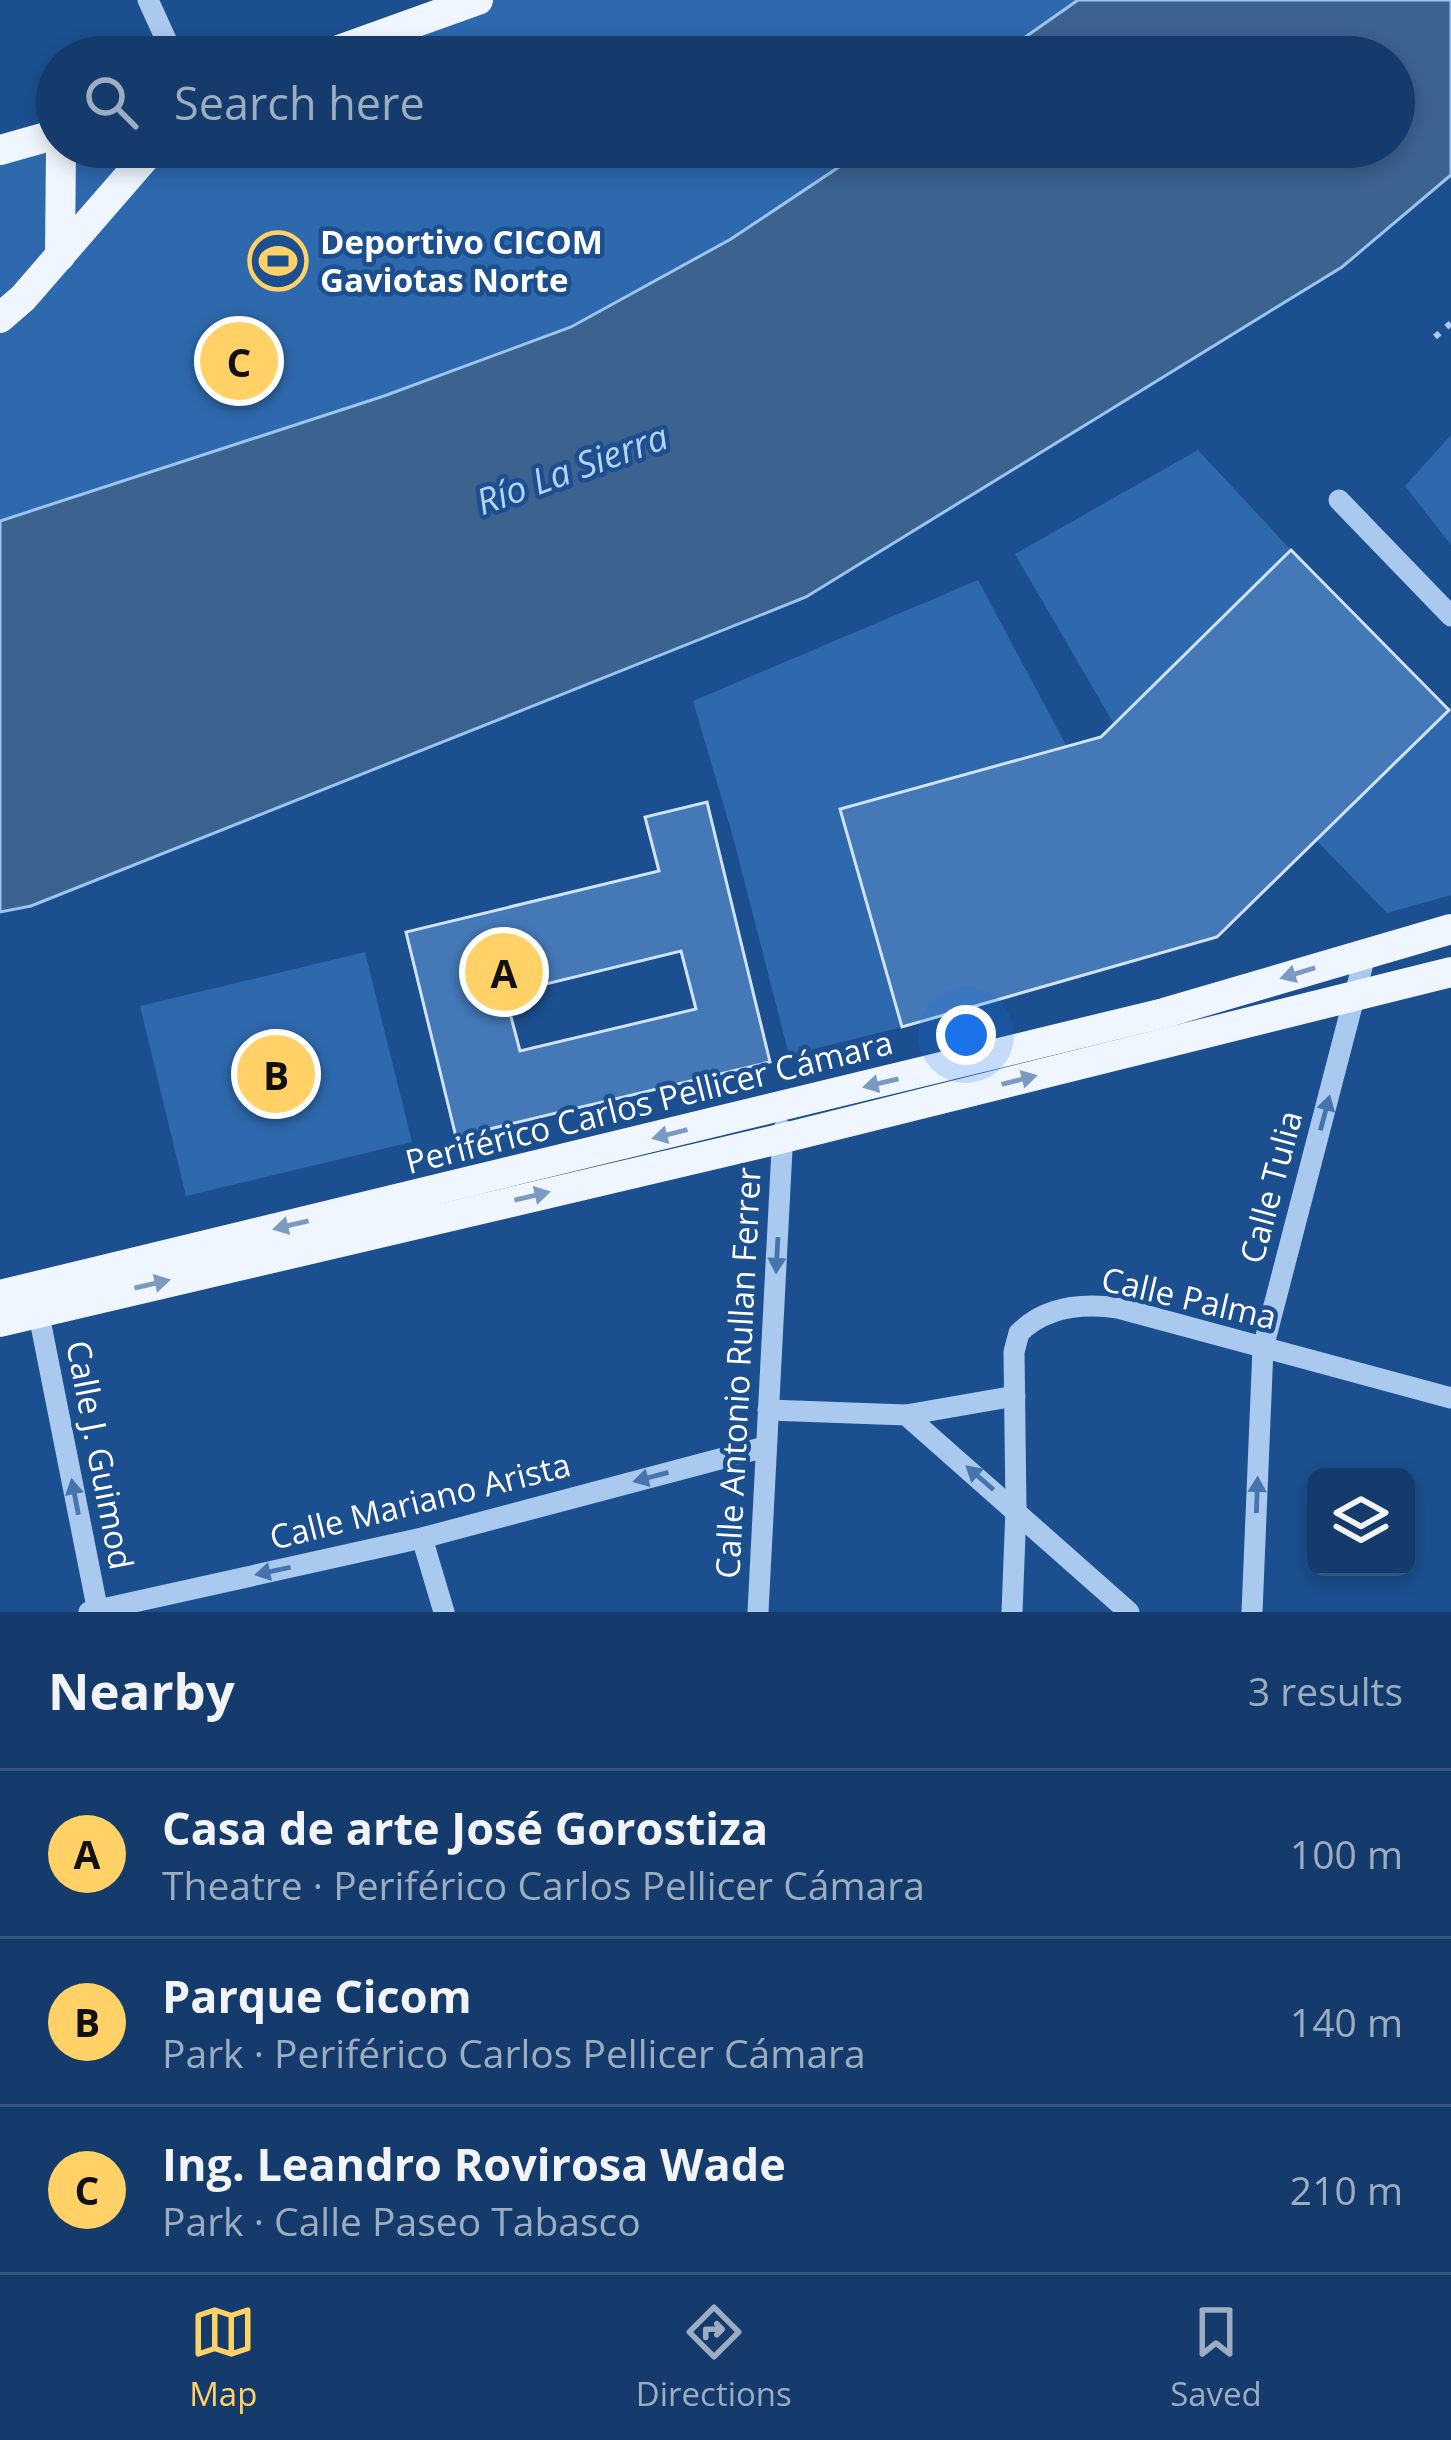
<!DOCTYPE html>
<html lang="en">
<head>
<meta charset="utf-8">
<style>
	body { margin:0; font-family:"Open Sans",sans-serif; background:#214673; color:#f1f3f6 }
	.controls { position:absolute; right:36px; bottom:36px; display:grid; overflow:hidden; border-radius:18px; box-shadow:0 6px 18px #0003 }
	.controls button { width:108px; height:108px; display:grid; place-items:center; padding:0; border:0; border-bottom:3px solid #33557e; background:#143b6b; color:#f1f3f6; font:60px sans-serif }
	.you { position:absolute; left:966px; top:1035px; width:42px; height:42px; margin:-30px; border:9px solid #fff; border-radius:50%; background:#1a73e8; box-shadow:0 0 0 18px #1a73e833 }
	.badge { display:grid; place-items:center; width:78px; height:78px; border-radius:50%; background:#ffd166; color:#111; font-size:39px; font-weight:700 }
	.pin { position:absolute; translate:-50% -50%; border:6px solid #fff; box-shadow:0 3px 12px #0006 }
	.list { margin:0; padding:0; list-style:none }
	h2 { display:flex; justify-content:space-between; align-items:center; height:156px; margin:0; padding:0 48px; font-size:51px }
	h2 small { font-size:39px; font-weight:400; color:#9dadc1 }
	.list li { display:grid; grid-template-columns:78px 1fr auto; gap:36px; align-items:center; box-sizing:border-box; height:168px; padding:0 48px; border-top:3px solid #33557e }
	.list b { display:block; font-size:45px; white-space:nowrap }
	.list p { margin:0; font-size:39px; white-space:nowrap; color:#9dadc1 }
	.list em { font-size:39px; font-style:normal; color:#9dadc1 }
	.icon { flex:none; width:66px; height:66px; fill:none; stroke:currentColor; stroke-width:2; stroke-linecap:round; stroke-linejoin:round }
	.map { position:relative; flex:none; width:1451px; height:1612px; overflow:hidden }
	.search { position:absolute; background:#143b6b; box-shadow:0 6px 18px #0003; left:36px; right:36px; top:36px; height:132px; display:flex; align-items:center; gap:30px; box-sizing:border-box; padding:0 42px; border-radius:66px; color:#9dadc1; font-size:45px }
	.sheet { height:660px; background:#143b6b }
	nav { display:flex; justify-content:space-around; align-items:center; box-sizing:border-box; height:168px; border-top:3px solid #33557e; background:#143b6b; font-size:33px; color:#9dadc1 }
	nav a { display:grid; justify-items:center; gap:6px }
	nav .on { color:#ffd166 }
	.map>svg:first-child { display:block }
	.green { fill:#2e69ad }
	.water { fill:#3c6290; stroke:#9cc4f0; stroke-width:3 }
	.building { fill:#4478b7; stroke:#cfe3fa; stroke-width:3; fill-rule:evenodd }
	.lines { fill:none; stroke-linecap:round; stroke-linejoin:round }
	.path { stroke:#a9c9ee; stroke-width:6; stroke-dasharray:6 9; stroke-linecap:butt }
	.minor { stroke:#a9c9ee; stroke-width:21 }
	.major { stroke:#f0f6ff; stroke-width:30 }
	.oneway { fill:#7b9ac1 }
	.oneway2 { fill:#4674ac }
	.labels { text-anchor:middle; stroke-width:9; stroke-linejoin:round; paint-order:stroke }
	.poi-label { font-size:33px; font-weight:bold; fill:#fff; stroke:#1b4f8f; text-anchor:start }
	.street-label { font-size:33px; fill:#fff; stroke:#1b4f8f }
	.water-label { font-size:36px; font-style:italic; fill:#b5d3f5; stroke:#1b4f8f }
</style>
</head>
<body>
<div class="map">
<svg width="1451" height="1612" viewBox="0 0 1451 1612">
	<rect width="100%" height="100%" fill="#1b4f8f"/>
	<g class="green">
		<polygon points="478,0 1078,0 997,57 319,57"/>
		<polygon points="57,147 869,147 731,239 571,327 384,396 0,521 0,150"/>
		<polygon points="1451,435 1451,545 1405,486"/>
		<polygon points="1198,450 1291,550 1114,724 1015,554"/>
		<polygon points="978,580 1067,747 840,809 902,1027 789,1055 733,837 693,701"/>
		<polygon points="1451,707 1451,895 1387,913 1316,840"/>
		<polygon points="365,952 412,1142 186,1196 140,1006"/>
	</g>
	<polygon class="water" points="1078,0 1451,0 1451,175 1342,267 806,597 31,906 0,912 0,521 384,396 571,327 731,239 869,147 1394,147 1394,57 997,57"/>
	<g class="building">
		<polygon points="1291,550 1449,710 1217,937 902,1027 840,809 1101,737"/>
		<path d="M707 802 770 1062 456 1137 406 932 659 871 645 817ZM681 951 696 1009 520 1051 505 994Z"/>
	</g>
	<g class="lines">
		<polyline class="path" points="1435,337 1451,323"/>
		<g class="minor">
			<polyline points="148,0 174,57"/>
			<polyline points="1339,500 1451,616"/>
			<polyline points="38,1310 98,1612"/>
			<polyline points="768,1410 906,1415 1129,1612"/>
			<polyline points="906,1415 1015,1396"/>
			<polyline points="422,1538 444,1612"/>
			<polyline points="89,1612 422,1538 765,1447"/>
			<polyline points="758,1612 783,1130"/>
			<path d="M1012 1612 1016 1509 1014 1352 1019 1333C1045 1307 1082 1303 1118 1308L1451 1398"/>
			<polyline points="1252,1612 1263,1348 1366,952"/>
		</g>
		<g class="major">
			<polyline points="319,57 478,0"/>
			<polyline points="0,150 57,134"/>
			<polyline points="60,256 61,147"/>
			<polyline points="0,318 23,298 154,147"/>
			<polyline points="0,1295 1164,1013 1451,929"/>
			<polyline points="0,1322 784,1138 1451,972"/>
		</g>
	</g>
	<defs><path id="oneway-solid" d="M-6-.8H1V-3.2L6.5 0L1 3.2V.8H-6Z" transform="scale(3)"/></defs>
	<g class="oneway">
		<use href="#oneway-solid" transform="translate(1298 973) rotate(163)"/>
		<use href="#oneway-solid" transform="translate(1019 1080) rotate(-14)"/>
		<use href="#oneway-solid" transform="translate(881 1083) rotate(167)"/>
		<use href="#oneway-solid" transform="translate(670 1134) rotate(166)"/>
		<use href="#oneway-solid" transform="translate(532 1196) rotate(-13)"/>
		<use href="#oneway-solid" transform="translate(291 1225) rotate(167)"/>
		<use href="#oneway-solid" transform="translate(152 1284) rotate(-13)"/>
	</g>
	<g class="oneway2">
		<use href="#oneway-solid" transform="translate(1325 1113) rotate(-75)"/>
		<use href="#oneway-solid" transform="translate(777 1255) rotate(93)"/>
		<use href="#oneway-solid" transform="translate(651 1477) rotate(165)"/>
		<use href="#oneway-solid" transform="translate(980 1478) rotate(-139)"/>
		<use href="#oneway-solid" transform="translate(1257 1495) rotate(-88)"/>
		<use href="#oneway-solid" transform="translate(75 1497) rotate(-101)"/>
		<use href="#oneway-solid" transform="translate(273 1571) rotate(168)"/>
	</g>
	<defs>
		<symbol id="stadium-ring" viewBox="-11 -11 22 22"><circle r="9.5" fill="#1b4f8f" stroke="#ffd166" stroke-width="1.5"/><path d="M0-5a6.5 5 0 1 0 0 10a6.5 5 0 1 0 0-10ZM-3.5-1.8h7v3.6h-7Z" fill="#ffd166"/></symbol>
	</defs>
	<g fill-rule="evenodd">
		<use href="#stadium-ring" x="245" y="228" width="66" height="66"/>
	</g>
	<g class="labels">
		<g class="poi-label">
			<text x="320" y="254">Deportivo CICOM<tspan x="320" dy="38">Gaviotas Norte</tspan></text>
		</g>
		<g class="street-label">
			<text transform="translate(649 1102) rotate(-14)" y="12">Periférico Carlos Pellicer Cámara</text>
			<text transform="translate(1271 1187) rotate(-75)" y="12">Calle Tulia</text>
			<text transform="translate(1189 1298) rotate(13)" y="12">Calle Palma</text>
			<text transform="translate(738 1373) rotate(-87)" y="12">Calle Antonio Rullan Ferrer</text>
			<text transform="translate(100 1455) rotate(79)" y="12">Calle J. Guimod</text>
			<text transform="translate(420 1501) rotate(-14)" y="12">Calle Mariano Arista</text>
		</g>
		<g class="water-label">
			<text transform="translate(572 469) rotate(-20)" y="13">Río La Sierra</text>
		</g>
	</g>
</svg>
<div class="controls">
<button><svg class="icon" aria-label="layers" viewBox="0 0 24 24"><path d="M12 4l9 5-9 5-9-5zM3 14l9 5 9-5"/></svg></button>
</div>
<div class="you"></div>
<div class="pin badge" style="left:504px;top:972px">A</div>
<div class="pin badge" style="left:276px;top:1074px">B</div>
<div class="pin badge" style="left:239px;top:361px">C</div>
<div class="search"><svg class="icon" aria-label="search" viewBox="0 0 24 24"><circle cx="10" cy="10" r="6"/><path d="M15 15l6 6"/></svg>Search here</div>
</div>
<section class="sheet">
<h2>Nearby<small>3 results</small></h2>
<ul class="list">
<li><span class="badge">A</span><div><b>Casa de arte José Gorostiza</b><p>Theatre · Periférico Carlos Pellicer Cámara</p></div><em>100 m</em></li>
<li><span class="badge">B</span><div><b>Parque Cicom</b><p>Park · Periférico Carlos Pellicer Cámara</p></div><em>140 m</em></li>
<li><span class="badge">C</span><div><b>Ing. Leandro Rovirosa Wade</b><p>Park · Calle Paseo Tabasco</p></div><em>210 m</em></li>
</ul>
</section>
<nav>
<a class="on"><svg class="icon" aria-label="map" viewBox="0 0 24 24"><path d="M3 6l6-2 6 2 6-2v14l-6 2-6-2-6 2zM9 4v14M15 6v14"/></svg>Map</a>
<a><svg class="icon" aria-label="directions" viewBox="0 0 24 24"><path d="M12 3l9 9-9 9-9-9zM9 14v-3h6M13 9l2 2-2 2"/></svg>Directions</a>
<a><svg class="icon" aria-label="saved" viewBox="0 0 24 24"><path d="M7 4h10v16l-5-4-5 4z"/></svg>Saved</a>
</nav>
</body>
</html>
